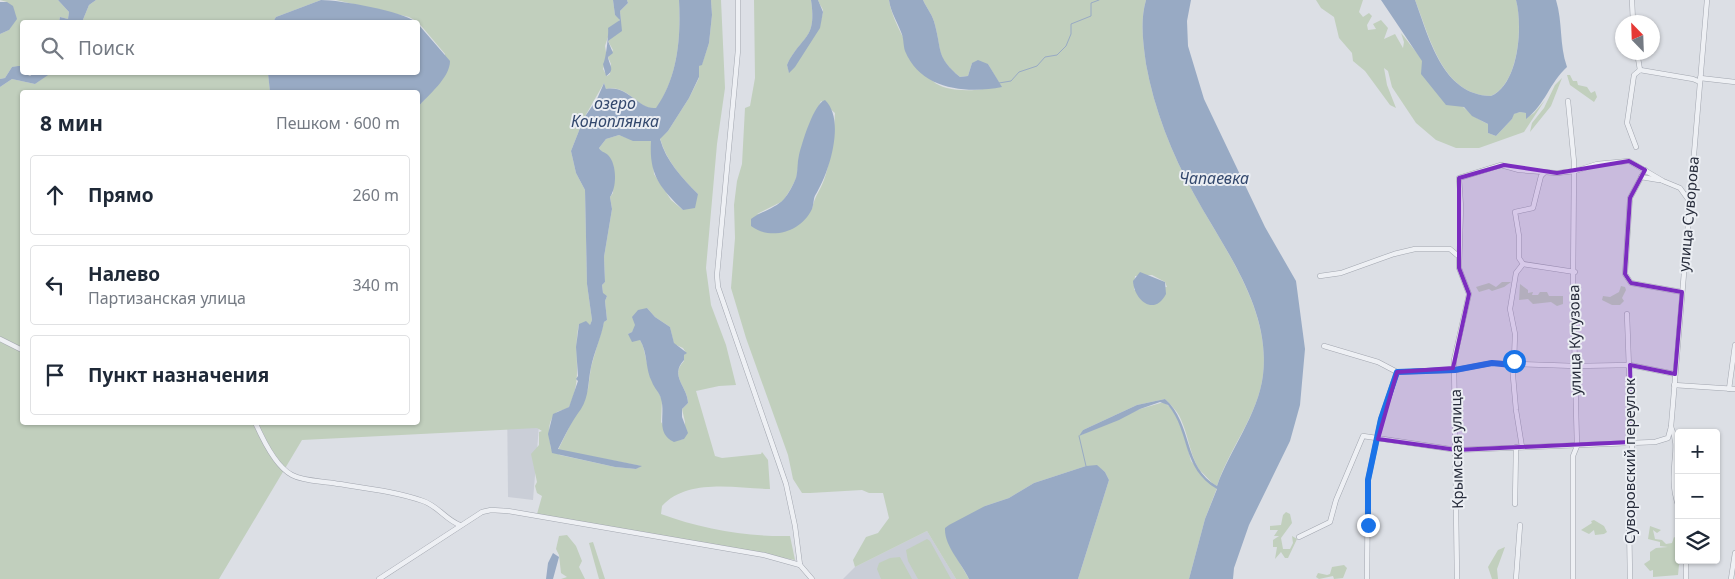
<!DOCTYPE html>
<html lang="ru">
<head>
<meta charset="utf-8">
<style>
	body { margin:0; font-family:"Noto Sans",sans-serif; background:#f6f6f7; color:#1f2937 }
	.controls { position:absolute; right:15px; bottom:15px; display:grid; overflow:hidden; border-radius:5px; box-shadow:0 1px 4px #0004 }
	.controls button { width:45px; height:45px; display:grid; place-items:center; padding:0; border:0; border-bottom:1px solid #e0e1e3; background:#fff; color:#1f2937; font:25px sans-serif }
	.compass { position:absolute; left:1615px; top:15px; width:45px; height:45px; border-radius:50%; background:#fff; box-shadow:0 1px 4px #0004; rotate:337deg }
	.stop { position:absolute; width:15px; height:15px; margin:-11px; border:4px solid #1a73e8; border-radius:50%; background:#fff }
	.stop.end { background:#1a73e8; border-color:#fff; box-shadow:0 1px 5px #0008 }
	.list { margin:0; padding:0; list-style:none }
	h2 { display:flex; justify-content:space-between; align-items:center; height:65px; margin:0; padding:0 20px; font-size:21px }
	h2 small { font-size:16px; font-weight:400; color:#747a83 }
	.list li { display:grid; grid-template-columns:32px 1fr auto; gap:15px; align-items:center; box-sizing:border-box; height:80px; margin:0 10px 10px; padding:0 10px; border:1px solid #e0e1e3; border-radius:5px }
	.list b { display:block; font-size:19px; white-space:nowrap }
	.list p { margin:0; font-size:16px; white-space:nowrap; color:#747a83 }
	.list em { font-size:16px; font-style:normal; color:#747a83 }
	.icon { flex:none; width:28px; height:28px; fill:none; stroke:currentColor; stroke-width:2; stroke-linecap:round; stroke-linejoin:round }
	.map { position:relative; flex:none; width:1735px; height:579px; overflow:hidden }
	.search { position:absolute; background:#fff; box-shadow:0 1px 4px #0004; left:20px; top:20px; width:400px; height:55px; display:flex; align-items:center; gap:12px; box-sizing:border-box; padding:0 18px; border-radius:5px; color:#747a83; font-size:19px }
	.panel { position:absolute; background:#fff; box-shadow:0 1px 4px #0004; left:20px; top:90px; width:400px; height:335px; border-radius:5px }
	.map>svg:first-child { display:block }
	.built { fill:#caced7 }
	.green { fill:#c1cfbd; fill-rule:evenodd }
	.water { fill:#98aac4 }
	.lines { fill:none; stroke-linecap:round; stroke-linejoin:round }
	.stream { stroke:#98aac4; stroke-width:1 }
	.minor-casing { stroke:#a2a6af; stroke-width:5.5 }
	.minor { stroke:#eef0f4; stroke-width:4.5 }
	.route { stroke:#1a73e8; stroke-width:6 }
	.marked { fill:#7b2cbf; fill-opacity:0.2; stroke:#7b2cbf; stroke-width:4; stroke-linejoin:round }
	.labels { text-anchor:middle; stroke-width:4; stroke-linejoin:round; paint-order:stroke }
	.street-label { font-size:15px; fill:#272c3b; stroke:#ebeef3 }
	.water-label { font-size:16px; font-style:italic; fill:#33486d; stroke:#ebeef3 }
</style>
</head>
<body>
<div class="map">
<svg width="1735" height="579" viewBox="0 0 1735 579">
	<rect width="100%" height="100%" fill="#dcdfe5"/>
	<g class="built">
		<polygon points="550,289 533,500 508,497 506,293"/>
		<polygon points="927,531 956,579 843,579 855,567"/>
	</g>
	<g class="green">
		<polygon points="0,0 58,0 69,12 68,19 60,17 59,22 22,22 22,66 12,67 5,78 0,79 0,34 9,30 7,2"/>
		<polygon points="96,0 321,0 276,17 273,22 82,22 89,5"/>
		<path d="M336 0H613L615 15 620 19 608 37 605 46 607 58 603 69 607 76 610 74 611 64 608 57 613 50 608 41C619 29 622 30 620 11L628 3 627 0H679C681 37 678 77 656 109 637 110 629 84 606 89L604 83 584 118 571 151 576 173 585 190 587 284 592 320 590 325 579 324C572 355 584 376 569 407 565 410 561 410 557 412 546 421 549 437 551 449L560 455 615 467 636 469 641 466 558 450 588 389 591 367 604 322 607 320 605 301 607 296 603 294 602 285 605 282 604 257 612 209 610 197 613 193 614 168 599 148 606 139 619 135 627 138 651 140 654 174 671 200 683 210 698 194C682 178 666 161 660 138L668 131 689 98 699 78V66L702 64 709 43 712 15 711 0H721L725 88 717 144 706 268 711 305 726 345 736 385 719 386 696 391 715 456 722 458 761 454 762 452 768 460 770 489C736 488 687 478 662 506L661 514C702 529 746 537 790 536L795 560 537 514 542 496 537 493 535 486 537 482 531 454 539 445V432L542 431 537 428 302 440 219 579H0V87L12 79 35 84 51 72H268L270 92H22V422H418V107L429 94 445 54 418 22 409 17ZM647 308 655 317 670 327 674 344 683 348 686 353 684 355V361C669 376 688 387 688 403L682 409 685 422 684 439 674 441 661 422 662 400 649 372 643 346 640 340 628 334 632 332Z"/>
		<path d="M754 0H811C817 41 802 34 787 65L789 72C798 62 824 23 823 10 822 7 819 4 818 0H889C892 23 917 64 933 81 944 93 986 93 999 83L988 64 972 63 968 76 960 77C936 57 942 52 935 25 933 15 927 9 923 0H1146C1140 21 1143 42 1146 64 1154 109 1172 154 1194 194 1224 249 1271 309 1263 375 1258 416 1229 448 1217 486 1191 472 1192 446 1182 422 1179 413 1172 406 1165 399L1137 405 1083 430 1081 435 1140 409 1164 402 1172 409 1181 424 1191 461 1217 488 1205 519 1189 579H1078L1109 480 1105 472 1100 468 1086 466 1034 483 1009 498 985 506 951 548 969 579H956L927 531 855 567 853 560 866 537 878 533 889 518 883 493H869L862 490 810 493H802L793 479 788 455 746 338 731 288 735 238 734 205 737 181 742 164 745 108 750 106 755 78ZM821 101 835 113C834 133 830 170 821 187 817 195 814 199 812 209L757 214 783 201 790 190 796 179 802 145ZM1152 275 1165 282 1167 287 1134 290 1135 276Z"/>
		<path d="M1316 0C1332 0 1348 0 1363 0L1359 12 1363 17 1369 13 1372 16 1367 25 1368 30 1376 29 1373 24 1381 20 1388 28 1384 39 1395 34 1403 48 1404 42 1401 33C1423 59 1458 112 1488 124V133L1496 136 1512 119 1513 114 1520 112 1527 113 1526 118 1534 113 1545 100 1524 132 1479 148H1456L1436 140 1416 123 1392 87 1388 71 1384 68 1387 85 1396 108 1390 105 1365 71 1353 61 1352 53 1339 38 1334 17 1321 8Z"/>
		<path d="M1415 0H1516C1523 26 1519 84 1491 96 1442 95 1430 37 1415 0Z"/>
		<polygon points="1567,75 1570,75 1573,81 1577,81 1578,85 1587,87 1591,93 1595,91 1597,97 1594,102 1570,85"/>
		<polygon points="1562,78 1551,106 1530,132 1532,123 1544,108 1555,85"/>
		<polygon points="1502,282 1511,282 1504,287 1492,291 1489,289 1479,292 1476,287 1489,283 1496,287"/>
		<polygon points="1520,284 1528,290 1528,293 1533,292 1532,295 1538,295 1540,292 1547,292 1549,296 1563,296 1563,304 1557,306 1551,302 1533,304 1528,299 1519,300"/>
		<polygon points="1621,286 1625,287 1626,290 1622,298 1624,301 1620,305 1612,305 1602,300 1603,296 1610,297 1619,292"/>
		<polygon points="1286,512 1290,514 1292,523 1281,538 1283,549 1290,549 1293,543 1292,536 1297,539 1288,558 1285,558 1281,552 1275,559 1277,547 1273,547 1273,540 1279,536 1274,536 1278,530 1270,530 1270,526 1281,525 1283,515"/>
		<polygon points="1594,520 1604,526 1607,532 1604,534 1595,535 1594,530 1589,534 1581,530 1592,523 1591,521"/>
		<polygon points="1650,526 1661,530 1657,533 1653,530 1655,539 1662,540 1666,544 1672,543 1674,537 1679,540 1679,560 1683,560 1679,565 1678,575 1653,577 1653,570 1650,571 1644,564 1650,560 1650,552 1656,548 1668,547 1660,546 1660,542 1648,539"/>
		<polygon points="567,535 576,546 582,561 579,567 585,579 561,579 567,577 561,573 559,555 556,549 559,536"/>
		<polygon points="927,539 930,541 951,579 918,579 908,561 906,550"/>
		<polygon points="593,542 605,579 599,579 589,543"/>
		<polygon points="1505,547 1497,569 1498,579 1492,579 1488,567 1498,550"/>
		<polygon points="900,557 912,579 881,579 877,569 879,563 890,558"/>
		<polygon points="1344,565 1347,568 1343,578 1334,579 1333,576 1319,579 1316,577 1318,573 1327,575 1330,574 1332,567"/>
	</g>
	<g class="water">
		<polygon points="58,0 96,0 89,5 82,22 59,22 60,17 68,19 69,12"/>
		<path d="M321 0C340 0 402 11 416 22H273L276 17Z"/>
		<path d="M613 0H627L628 3 620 11 622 31 608 41 613 53 608 57C609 65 616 70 606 76L603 64C606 61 609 31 608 28L620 20 615 15Z"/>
		<path d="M679 0H711L712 15 709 43 702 65 699 66V77L689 98 668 131 660 139C666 161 682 178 698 194L695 208 683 210C659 187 649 174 651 141H633L619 135 606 139 599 148C601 152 605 152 608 155 617 164 617 187 610 197L612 209 604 257 605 282 602 285 603 293 607 296 605 301 607 320 604 322C601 338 594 352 591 367 588 381 589 397 581 409 571 422 565 436 558 449L642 466 636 469 615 467 552 453 548 434 553 414 569 407 578 381 576 379 578 376 576 347 579 324 586 321 590 325 592 320 587 284 585 190 576 173 571 151 584 118 597 99 604 83 606 89C629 85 638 110 656 108 678 77 681 37 679 0Z"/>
		<path d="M811 0H818L823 12 820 28 795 67 789 73 787 65C802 34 817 41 811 0Z"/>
		<path d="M889 0H923C927 9 933 15 935 25 942 51 936 57 960 77L968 76 972 63 978 60 988 64 1002 87C967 94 921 90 905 51 903 45 904 38 901 32 897 21 891 13 889 0Z"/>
		<path d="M1146 0H1191L1187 21 1188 46 1204 99 1265 227 1296 281 1305 349 1300 405 1290 441 1249 525 1234 568 1233 579H1189L1205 519 1217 489C1181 468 1191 433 1168 405L1160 402 1140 409 1119 420 1079 436 1083 430 1137 405 1165 399C1193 423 1183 468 1217 486 1230 449 1258 415 1263 375 1271 308 1224 249 1194 194 1172 154 1154 109 1146 64 1143 42 1140 21 1146 0Z"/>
		<path d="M1381 0H1415C1429 37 1442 95 1491 96 1519 84 1523 26 1516 0H1556C1563 23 1559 44 1567 67 1550 82 1545 105 1526 119V113L1520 112 1514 114 1512 119 1496 136 1488 133V124L1472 116 1464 107 1446 105 1421 74 1422 61Z"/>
		<polygon points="0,2 7,2 13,6 17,19 9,30 0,34"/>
		<path d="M418 24 450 61C450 78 428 95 418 107V92H270L268 73 418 72Z"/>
		<polygon points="18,66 22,66 22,72 30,76 34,73 51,73 35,84 12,79 0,87 0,79 5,78 12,67"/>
		<path d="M825 100C846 120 829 173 816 194 813 198 814 204 812 209 801 232 771 241 751 226V219C760 212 776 208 784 199 789 193 793 185 796 178 798 171 797 163 799 155 802 143 814 103 825 100Z"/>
		<path d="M1140 272 1165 282 1166 294C1154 317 1134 300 1133 281Z"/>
		<path d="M647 308 655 317 670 327 674 343 687 353 684 355V360C669 376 688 387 688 403L682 409V417L688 433 684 439 674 442C655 433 666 415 661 399 660 393 654 388 652 382 645 369 648 353 640 340L632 342 628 334 632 332 635 325 632 317 638 310Z"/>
		<path d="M1097 465 1105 472 1109 480 1078 579H969C962 563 944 546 945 528L949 525 985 506 1009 498 1034 483 1086 466Z"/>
		<polygon points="553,553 559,557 553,579 546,579 548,563"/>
	</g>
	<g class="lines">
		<g class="stream">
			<polyline points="999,83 1011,81 1019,72 1037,66 1045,57 1057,55 1066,46 1071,34 1071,24 1091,16 1091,3 1099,0"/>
			<polyline points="1079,436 1086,466"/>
		</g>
		<defs>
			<g id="minor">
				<polyline points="738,0 738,50 717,275 718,287 786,484 795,526 800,565"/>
				<polyline points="1632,0 1633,22"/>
				<polyline points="1637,52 1640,70"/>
				<polyline points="1640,70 1693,79 1700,82"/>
				<polyline points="1700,78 1735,82"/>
				<polyline points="1568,101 1574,162 1573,291 1577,446 1573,456 1573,579"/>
				<polyline points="1636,147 1627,123 1634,75 1640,70"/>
				<polyline points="1645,170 1630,198 1625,274 1631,283 1682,292"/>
				<polyline points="1641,177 1659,180"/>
				<polyline points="1523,264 1575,272"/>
				<polyline points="1320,276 1341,273 1394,254 1415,249 1450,249 1457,255"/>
				<polyline points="1627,314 1633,479 1633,505 1629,518 1630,579"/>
				<polyline points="0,339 22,350"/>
				<polyline points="1324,346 1378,362 1397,372 1455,370 1492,363 1576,366 1630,365 1675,374"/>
				<polyline points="1674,385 1735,389"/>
				<polyline points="1729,389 1735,345"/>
				<path d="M255 422C262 438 276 467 292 475 303 481 320 481 333 483 363 488 394 491 423 501 438 506 446 520 460 525"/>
				<path d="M1671 427C1679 444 1674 455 1674 473 1673 485 1675 497 1679 508"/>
				<polyline points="1522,447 1516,410 1512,365 1514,361 1515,334 1510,309 1516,273 1523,264 1519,258 1519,236 1515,212 1533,208 1541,176 1544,173"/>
				<polyline points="1515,504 1516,447"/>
				<polyline points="1299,537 1330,522 1336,500 1363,436 1457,450 1655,442 1668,438 1671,427 1707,0"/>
				<polyline points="1686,560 1686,579"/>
				<polyline points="379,579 482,512 491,510 508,511 764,555 800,565 812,579"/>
				<polyline points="1367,579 1368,480 1381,419 1397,372"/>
				<polyline points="1457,579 1454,360 1469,294 1459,268 1461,207 1459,178 1501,165 1519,170 1557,173 1575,171 1597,164 1629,161 1663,181 1680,188 1690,202"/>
				<polyline points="1516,579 1520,525"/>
				<polyline points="1731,579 1735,553"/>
			</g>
		</defs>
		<use href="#minor" class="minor-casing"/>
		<use href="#minor" class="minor"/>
	</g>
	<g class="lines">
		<polyline class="route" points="1368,525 1368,480 1381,419 1397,372 1455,370 1492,363 1512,365 1514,361"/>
	</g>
	<path class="marked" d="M1629 161 1645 170 1630 198 1625 274 1631 283 1682 292 1675 374 1630 365 1632 442 1457 450 1378 439 1397 372 1453 368 1469 294 1459 268V178L1504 165 1557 173Z"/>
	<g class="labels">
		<g class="street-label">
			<text transform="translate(1689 214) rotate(-85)" y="5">улица Суворова</text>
			<text transform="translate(1575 340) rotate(-91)" y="5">улица Кутузова</text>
			<text transform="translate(1457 449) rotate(-91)" y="5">Крымская улица</text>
			<text transform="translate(1630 461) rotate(-90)" y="5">Суворовский переулок</text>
		</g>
		<g class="water-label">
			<text x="615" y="109">озеро<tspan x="615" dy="18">Коноплянка</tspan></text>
			<text x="1214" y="184">Чапаевка</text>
		</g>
	</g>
</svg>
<div class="controls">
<button>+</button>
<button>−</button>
<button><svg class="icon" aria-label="layers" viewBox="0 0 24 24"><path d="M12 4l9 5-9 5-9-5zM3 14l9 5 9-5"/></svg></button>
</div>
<svg class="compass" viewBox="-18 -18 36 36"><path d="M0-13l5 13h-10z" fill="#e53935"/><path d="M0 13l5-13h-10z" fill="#747a83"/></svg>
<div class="stop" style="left:1514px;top:361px"></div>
<div class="stop end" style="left:1368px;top:525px"></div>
<div class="search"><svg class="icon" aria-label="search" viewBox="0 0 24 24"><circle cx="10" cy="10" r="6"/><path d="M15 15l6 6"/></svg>Поиск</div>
<section class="panel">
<h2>8 мин<small>Пешком · 600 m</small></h2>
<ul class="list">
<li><svg class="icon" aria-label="ahead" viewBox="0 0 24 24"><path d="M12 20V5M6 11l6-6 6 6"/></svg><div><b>Прямо</b></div><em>260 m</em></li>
<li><svg class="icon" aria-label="left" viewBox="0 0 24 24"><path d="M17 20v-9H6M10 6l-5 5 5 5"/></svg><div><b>Налево</b><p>Партизанская улица</p></div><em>340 m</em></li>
<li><svg class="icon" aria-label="arrive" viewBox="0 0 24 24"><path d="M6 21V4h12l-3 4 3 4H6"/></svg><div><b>Пункт назначения</b></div></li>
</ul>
</section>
</div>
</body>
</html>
